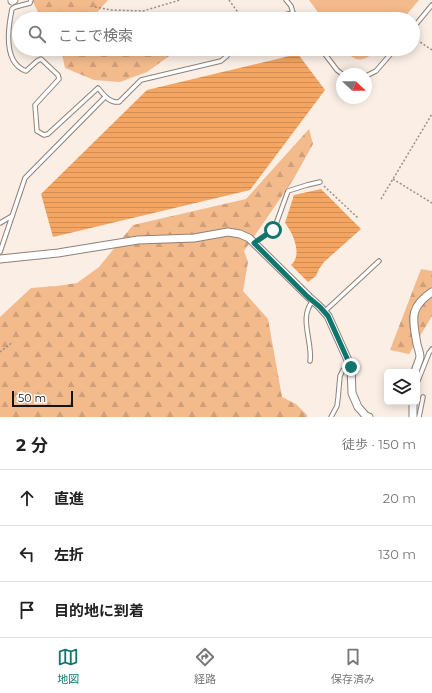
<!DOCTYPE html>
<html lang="ja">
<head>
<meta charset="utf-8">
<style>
	body { margin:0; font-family:Montserrat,"Noto Sans JP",sans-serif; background:#f2f2f2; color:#222 }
	.controls { position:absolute; right:12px; bottom:12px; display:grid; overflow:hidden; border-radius:6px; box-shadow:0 2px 10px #0003 }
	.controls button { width:36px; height:36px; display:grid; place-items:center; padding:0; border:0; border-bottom:1px solid #e0e0e0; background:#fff; color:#222; font:20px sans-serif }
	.compass { position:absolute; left:336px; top:68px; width:36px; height:36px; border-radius:50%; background:#fff; box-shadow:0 2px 10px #0003; rotate:112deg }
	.scale { position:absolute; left:12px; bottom:10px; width:61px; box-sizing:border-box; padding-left:4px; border:2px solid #181411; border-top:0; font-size:11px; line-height:14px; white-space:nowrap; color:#181411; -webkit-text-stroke:3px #fff; paint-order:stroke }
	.stop { position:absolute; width:12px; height:12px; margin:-9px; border:3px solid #0f766e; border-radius:50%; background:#fff }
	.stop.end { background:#0f766e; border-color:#fff; box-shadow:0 1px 4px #0008 }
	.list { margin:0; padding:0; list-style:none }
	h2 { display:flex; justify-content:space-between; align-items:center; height:52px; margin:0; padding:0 16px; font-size:17px }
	h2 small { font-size:13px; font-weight:400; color:#767676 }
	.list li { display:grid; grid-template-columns:26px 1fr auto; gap:12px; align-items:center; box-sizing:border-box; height:56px; padding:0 16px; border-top:1px solid #e0e0e0 }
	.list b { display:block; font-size:15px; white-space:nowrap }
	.list em { font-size:13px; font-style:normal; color:#767676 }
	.icon { flex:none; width:22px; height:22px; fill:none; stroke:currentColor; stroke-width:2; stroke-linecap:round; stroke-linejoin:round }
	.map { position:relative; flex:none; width:432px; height:417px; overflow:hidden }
	.search { position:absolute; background:#fff; box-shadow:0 2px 10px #0003; left:12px; right:12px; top:12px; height:44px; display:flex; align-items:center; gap:10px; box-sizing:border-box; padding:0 14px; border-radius:22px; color:#767676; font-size:15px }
	.sheet { height:220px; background:#fff }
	nav { display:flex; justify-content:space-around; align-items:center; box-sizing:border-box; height:56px; border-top:1px solid #e0e0e0; background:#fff; font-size:11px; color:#767676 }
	nav a { display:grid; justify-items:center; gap:2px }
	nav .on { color:#0f766e }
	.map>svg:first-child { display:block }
	.grass { fill:#f3ba8c }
	.forest { fill:url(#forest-firs) }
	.water { fill:url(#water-rules) }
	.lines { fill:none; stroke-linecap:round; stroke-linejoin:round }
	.service-casing { stroke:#8d827a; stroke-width:5.5 }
	.minor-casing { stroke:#8d827a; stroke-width:9 }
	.path { stroke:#989089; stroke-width:1.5; stroke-dasharray:2 2; stroke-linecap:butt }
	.service { stroke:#fff; stroke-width:3.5 }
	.minor { stroke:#fff; stroke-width:7 }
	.route { stroke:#0f766e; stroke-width:5 }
</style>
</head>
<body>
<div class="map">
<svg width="432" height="417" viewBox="0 0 432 417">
	<defs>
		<pattern id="forest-firs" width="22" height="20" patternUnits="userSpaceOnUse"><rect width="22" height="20" fill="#f3ba8c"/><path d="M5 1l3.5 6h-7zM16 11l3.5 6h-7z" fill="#d09f78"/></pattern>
		<pattern id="water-rules" width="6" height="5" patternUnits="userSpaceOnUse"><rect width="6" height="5" fill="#f4a562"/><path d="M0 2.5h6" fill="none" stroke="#d08d54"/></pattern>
	</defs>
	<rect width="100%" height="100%" fill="#faeee5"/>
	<g class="grass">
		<polygon points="309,0 419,0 403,19 323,19"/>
		<path d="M344 49H377C365 62 356 64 344 49Z"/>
	</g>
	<g class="forest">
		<polygon points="32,0 108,0 93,17 93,19 46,19 38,12"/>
		<polygon points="61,49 179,49 147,72 120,82 94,80 65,68"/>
		<polygon points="309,129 313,144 293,180 244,251 248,262 243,291 268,319 282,397 296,404 307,415 307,417 0,417 0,317 31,288 57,286 77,283 99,267 133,225 246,199"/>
		<polygon points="421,269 432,271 432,316 409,354 390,350"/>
	</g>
	<g class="water">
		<polygon points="298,54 325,90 250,190 53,237 41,194 147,90"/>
		<path d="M321 189 361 229 324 262 319 269 316 276 308 282 291 265C303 255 293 233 285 223L294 195Z"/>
	</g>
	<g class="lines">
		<defs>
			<g id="service">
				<path d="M31 0 30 3 15 7 12 9C8 28 3 63 26 71L37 61 41 59 58 75 59 79 35 105 37 131 44 135 48 134 98 88C104 95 109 103 119 102L141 80 221 61 227 56 230 49"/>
				<polyline points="286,0 291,6 293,13"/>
				<polyline points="266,19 293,13 298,19"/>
				<polyline points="413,28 432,5"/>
				<polyline points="321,49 337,70 342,74"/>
				<polyline points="366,76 376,71 395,49"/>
				<polyline points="0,223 12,216"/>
				<polyline points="254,243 273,230 276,224 288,191 307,185 320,182"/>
				<polyline points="0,252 25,178 105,97"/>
				<polyline points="324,312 379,261"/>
				<path d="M310 361C313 342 298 317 313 301"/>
				<polyline points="417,383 429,353 432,349"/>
				<polyline points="331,417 337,406 338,398 340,376 343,370 350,364"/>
				<polyline points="419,417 423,397"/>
			</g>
			<g id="minor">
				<polyline points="12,1 14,0"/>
				<polyline points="0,259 58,253 138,240 194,238 228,232 240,234 249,238 309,297 320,307 328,316 351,367 352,393 358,407 366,416 369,417"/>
				<path d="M415 372C416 367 419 362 420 357 420 353 418 348 417 344 413 320 408 308 432 292"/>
				<polyline points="413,402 413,417"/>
			</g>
		</defs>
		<use href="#service" class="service-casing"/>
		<use href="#minor" class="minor-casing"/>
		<g class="path">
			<polyline points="229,0 237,11 238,19"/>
			<polyline points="95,7 111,10 143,11 180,0"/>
			<polyline points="417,40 432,50"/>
			<polyline points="393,179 432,203"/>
			<polyline points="324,186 358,218"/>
			<polyline points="381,199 432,114"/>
			<polyline points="0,352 13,342"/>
		</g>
		<use href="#service" class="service"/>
		<use href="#minor" class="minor"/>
	</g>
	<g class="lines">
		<polyline class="route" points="273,230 254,243 308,297 320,307 328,316 351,367"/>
	</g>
</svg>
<div class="controls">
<button><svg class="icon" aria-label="layers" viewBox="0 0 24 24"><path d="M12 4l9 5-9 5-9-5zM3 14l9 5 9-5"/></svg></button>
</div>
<svg class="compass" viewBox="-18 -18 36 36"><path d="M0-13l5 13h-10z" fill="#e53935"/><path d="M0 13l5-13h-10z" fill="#767676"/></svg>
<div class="scale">50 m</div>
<div class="stop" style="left:273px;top:230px"></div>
<div class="stop end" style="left:351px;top:367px"></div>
<div class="search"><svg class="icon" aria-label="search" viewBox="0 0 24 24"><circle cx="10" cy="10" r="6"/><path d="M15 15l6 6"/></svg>ここで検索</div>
</div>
<section class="sheet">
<h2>2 分<small>徒歩 · 150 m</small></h2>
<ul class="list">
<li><svg class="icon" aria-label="ahead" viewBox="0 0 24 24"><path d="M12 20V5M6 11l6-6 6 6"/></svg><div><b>直進</b></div><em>20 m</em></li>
<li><svg class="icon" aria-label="left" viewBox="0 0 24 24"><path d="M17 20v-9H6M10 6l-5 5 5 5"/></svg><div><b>左折</b></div><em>130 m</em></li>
<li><svg class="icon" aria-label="arrive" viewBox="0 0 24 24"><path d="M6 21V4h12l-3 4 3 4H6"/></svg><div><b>目的地に到着</b></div></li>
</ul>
</section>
<nav>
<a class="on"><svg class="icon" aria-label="map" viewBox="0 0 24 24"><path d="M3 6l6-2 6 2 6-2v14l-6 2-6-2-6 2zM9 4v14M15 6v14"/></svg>地図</a>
<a><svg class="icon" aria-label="directions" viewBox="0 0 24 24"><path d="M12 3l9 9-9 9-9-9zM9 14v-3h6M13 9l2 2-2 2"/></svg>経路</a>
<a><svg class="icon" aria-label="saved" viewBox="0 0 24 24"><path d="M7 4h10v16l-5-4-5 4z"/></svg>保存済み</a>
</nav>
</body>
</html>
